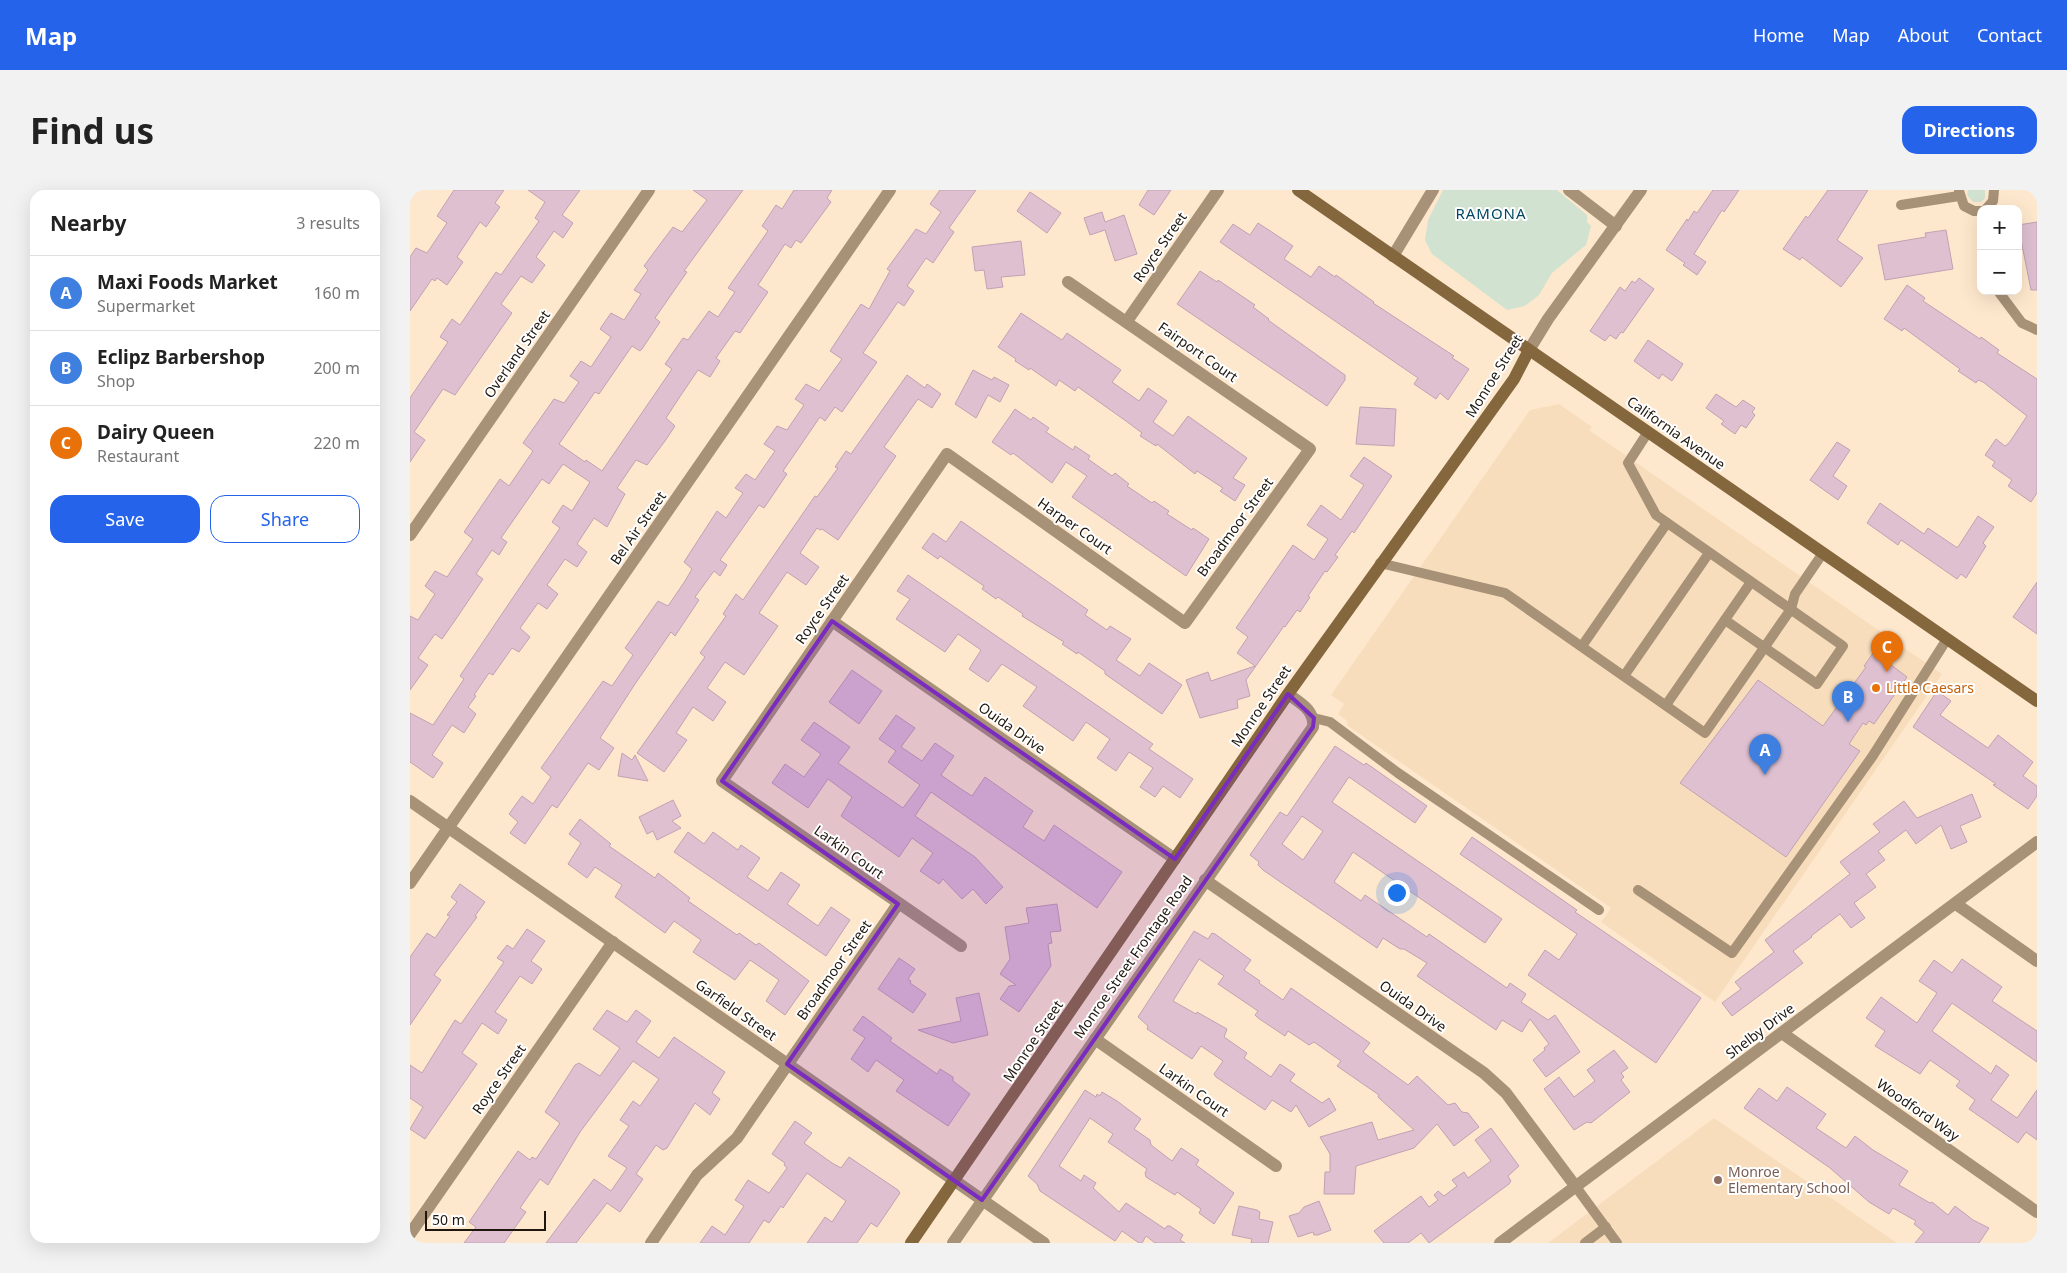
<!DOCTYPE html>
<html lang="en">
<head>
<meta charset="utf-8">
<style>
	body { margin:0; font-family:"Noto Sans",sans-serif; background:#f2f2f2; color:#222 }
	.controls { position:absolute; right:15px; top:15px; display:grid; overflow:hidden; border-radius:10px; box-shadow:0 5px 20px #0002 }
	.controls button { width:45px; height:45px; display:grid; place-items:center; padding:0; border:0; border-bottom:1px solid #e0e0e0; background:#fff; color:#222; font:25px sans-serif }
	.scale { position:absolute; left:15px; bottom:12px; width:121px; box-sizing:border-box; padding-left:5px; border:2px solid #1f170d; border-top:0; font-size:14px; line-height:18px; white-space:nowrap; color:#1f170d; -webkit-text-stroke:4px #fff; paint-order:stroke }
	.you { position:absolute; left:986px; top:702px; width:18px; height:18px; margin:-12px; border:4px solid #fff; border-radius:50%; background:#1a73e8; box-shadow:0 0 0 8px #1a73e833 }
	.badge { display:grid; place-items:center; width:32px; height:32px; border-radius:50%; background:#2563eb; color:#fff; font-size:16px; font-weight:700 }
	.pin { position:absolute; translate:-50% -41px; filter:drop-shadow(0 1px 2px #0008) }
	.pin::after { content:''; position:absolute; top:26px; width:18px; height:15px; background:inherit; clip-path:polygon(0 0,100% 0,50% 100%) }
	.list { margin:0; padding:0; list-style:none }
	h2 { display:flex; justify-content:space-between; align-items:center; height:65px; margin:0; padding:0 20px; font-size:21px }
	h2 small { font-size:16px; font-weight:400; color:#767676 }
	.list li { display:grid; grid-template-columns:32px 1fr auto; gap:15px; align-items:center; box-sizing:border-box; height:75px; padding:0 20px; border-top:1px solid #e0e0e0 }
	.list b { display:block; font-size:19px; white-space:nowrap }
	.list p { margin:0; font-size:16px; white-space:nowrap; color:#767676 }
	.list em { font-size:16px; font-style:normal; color:#767676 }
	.actions { display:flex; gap:10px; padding:15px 20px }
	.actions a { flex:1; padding:11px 0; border:1px solid #2563eb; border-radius:15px; text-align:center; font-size:18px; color:#2563eb }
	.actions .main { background:#2563eb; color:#fff }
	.map { position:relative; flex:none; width:1627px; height:1053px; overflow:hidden; border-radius:15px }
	header { display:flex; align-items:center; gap:30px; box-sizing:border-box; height:70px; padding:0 25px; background:#2563eb; color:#fff }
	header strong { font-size:24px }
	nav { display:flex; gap:28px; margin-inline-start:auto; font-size:18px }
	.intro { display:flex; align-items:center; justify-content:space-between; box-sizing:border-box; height:120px; padding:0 30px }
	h1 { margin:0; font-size:35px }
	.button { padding:12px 22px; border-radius:15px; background:#2563eb; color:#fff; font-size:18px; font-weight:700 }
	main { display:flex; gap:30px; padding:0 30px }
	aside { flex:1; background:#fff; border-radius:15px; box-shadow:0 5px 20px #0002 }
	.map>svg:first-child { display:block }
	.built { fill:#f8ddbc }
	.green { fill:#d1e3d0 }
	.building { fill:#dec0d1; stroke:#c0a2b3; fill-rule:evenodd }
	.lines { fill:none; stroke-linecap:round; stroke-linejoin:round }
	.service { stroke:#a79277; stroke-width:10 }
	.minor { stroke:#a79277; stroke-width:12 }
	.tertiary { stroke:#a79277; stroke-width:12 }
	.secondary { stroke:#85673e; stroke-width:12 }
	.marked { fill:#7b2cbf; fill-opacity:0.2; stroke:#7b2cbf; stroke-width:4; stroke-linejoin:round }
	.food-dot { fill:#e8710a; stroke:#fff; stroke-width:2 }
	.education-dot { fill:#8d6e63; stroke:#fff; stroke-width:2 }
	.labels { text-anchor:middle; stroke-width:4; stroke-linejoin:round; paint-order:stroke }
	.street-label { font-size:14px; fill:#1f170d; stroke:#fff }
	.food-label { font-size:14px; fill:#c56008; stroke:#fff; text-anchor:start }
	.education-label { font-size:14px; fill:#785e54; stroke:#fff; text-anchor:start }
	.neighbourhood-label { font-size:15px; letter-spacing:1px; fill:#004866; stroke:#fff }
</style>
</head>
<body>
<header>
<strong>Map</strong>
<nav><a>Home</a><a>Map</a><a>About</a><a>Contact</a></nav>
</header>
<div class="intro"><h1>Find us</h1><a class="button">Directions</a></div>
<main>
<aside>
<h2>Nearby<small>3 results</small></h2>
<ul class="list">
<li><span class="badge" style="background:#3f7fe0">A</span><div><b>Maxi Foods Market</b><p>Supermarket</p></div><em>160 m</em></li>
<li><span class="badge" style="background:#3f7fe0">B</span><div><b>Eclipz Barbershop</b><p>Shop</p></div><em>200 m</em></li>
<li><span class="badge" style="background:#e8710a">C</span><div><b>Dairy Queen</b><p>Restaurant</p></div><em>220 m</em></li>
</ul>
<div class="actions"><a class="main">Save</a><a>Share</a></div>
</aside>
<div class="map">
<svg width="1627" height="1053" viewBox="0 0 1627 1053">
	<rect width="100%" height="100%" fill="#fee8cd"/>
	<g class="built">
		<polygon points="1149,214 1182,237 1179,240 1532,484 1305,812 1191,732 1201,718 938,536 936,530 928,524 934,514 921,505 1120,220"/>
		<polygon points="1304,928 1487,1053 1138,1053"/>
	</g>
	<g class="green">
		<polygon points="1033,0 1147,0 1177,25 1177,32 1181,36 1176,55 1142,83 1129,105 1115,116 1097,120 1022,64 1015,50 1018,30"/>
		<polygon points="1558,0 1575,0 1575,8 1571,12 1563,12 1557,5"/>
	</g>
	<g class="building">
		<polygon points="44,0 94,0 85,13 90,17 76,37 70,32 47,67 53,72 37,95 27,88 25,91 22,89 0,121 0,67 6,58 17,63 37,33 27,26"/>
		<polygon points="118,0 170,0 152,25 163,33 153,48 144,41 126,67 135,75 122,93 111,86 91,114 102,123 45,205 33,199 4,242 15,250 0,272 0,208 38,152 30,147 42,129 50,135 86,82 91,85 129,31 125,28 135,12"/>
		<polygon points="283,0 333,0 274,81 277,82 245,128 250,132 232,159 230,161 222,156 189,204 185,202 149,254 175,272 176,270 192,281 262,179 255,174 273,148 278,150 299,121 308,127 325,102 318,98 358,41 352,36 366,15 372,19 384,0 422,0 417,8 421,12 391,53 386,50 381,58 375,54 348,95 358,102 330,143 325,141 306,168 310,171 300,187 288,180 269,208 256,228 265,236 255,251 237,275 226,270 207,298 215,304 197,337 184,328 167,354 177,362 167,377 155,369 137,395 148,404 137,419 128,413 110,438 120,447 109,462 102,458 83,485 79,483 64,505 66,506 58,517 66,524 54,543 42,535 22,565 33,573 23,588 0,572 0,523 23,535 54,489 50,486 150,338 142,332 153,315 162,321 180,292 153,274 139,294 132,289 91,348 97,352 89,365 82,360 66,384 73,389 48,426 32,449 25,444 8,468 18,475 0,500 0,426 8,430 25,404 15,396 25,381 37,387 63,349 54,342 90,289 99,296 123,261 113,253 144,209 154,213 169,192 160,186 171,171 181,177 201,147 190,139 201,123 214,130 231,104 224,100 238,80 234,76 245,61 263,37 272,42 297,10"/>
		<polygon points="530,0 566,0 539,38 544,42 523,73 516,68 497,96 504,101 494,116 488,112 453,163 467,172 432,222 425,217 415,231 410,227 373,281 377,284 354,318 349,315 310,370 317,375 310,386 304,381 285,407 289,410 265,446 261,442 225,494 190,548 204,558 189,580 178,573 147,618 142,615 115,654 100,643 108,632 99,624 112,606 123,614 141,587 131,578 193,491 202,496 223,465 215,458 248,411 258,416 275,391 282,379 274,372 307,321 316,328 333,303 325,298 336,284 345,290 365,261 354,254 367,236 377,240 394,215 385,209 396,194 409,201 432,169 420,161 451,114 459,119 480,81 477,79 506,39 516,44 531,22 520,14"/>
		<polygon points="738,0 761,0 744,25 729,15"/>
		<polygon points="1303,0 1329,0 1314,22 1312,20 1284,64 1296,72 1287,85 1273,75 1275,73 1256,60 1277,29 1278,31 1284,21 1287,23"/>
		<polygon points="1418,0 1458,0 1427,50 1453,68 1431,97 1392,67 1390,70 1373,59 1396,26 1398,28"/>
		<polygon points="620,2 651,23 637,43 607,21"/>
		<polygon points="692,22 695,32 714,25 727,64 705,71 695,40 680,45 674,28"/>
		<polygon points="1627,32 1627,100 1621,100 1608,35"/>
		<polygon points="848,33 883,56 874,69 901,87 909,76 925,87 926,85 964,112 963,113 1044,166 1042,168 1059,179 1038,210 1030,203 1026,209 1004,194 1008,188 810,52 823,34 840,45"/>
		<polygon points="1536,40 1543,79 1475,90 1468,55 1516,47 1515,43"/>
		<polygon points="611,51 615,85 591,87 593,97 577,99 574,80 565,81 562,57"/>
		<polygon points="790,81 807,92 808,90 845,115 843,117 859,129 858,130 935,185 935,190 917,216 767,114"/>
		<polygon points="1229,88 1244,99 1213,143 1211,142 1206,149 1200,145 1195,151 1180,141 1210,97 1215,101 1222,91 1225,93"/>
		<polygon points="1497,95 1515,108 1513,111 1570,149 1571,147 1589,160 1587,163 1627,189 1627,303 1621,312 1598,296 1602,290 1582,276 1585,272 1575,265 1586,249 1595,256 1599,253 1617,226 1573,192 1568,190 1566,193 1548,181 1550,179 1494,138 1492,141 1474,129"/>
		<polygon points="611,123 652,150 657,143 711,180 702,192 729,211 738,198 757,211 743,232 763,246 778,226 837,268 823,288 835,295 825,311 810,301 813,298 787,281 785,284 747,254 746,256 730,246 732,243 716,231 668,197 665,201 649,190 646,196 620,178 619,180 605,171 606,169 588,157"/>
		<polygon points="1238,150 1273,174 1262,191 1252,184 1249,189 1224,171"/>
		<polygon points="563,180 582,190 584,187 599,195 590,212 578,205 566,228 545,214"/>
		<polygon points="497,185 515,198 517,194 531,204 522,218 508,209 474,257 486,266 428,350 412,339 410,340 407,338 390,363 409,377 396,395 377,382 349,423 368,436 334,485 315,472 297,498 316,512 303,531 283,517 266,543 277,550 254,582 227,563 295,467 290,463 316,426 313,424 326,404 333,410 405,306 407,307 428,278 425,277 436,261 441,264"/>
		<polygon points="1306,204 1326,217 1333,210 1345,218 1342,222 1345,225 1336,238 1331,235 1325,244 1311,234 1314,231 1296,218"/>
		<polygon points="950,217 986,219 984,256 946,254"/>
		<polygon points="605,219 621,230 623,227 639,238 636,242 663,260 665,256 680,266 678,269 702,286 705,283 719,294 717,296 742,313 744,311 759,321 757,324 782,340 783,338 799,349 776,386 662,307 677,286 656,272 642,293 603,263 601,265 582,252"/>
		<polygon points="1427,252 1440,260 1423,286 1437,296 1428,310 1400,290"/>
		<polygon points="954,267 982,286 944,343 942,341 925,365 928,367 917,382 915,381 898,406 900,407 890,422 887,420 875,437 874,436 836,490 840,506 827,510 828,518 790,528 776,490 798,482 801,491 845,476 827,463 838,447 826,438 883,355 904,370 918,349 897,335 911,315 931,330 954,295 940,286"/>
		<polygon points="1470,313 1514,344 1518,338 1546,357 1548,357 1568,326 1584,337 1573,353 1576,356 1556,388 1551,384 1547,389 1491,350 1488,355 1457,333"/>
		<polygon points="551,331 678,420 675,425 697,440 700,436 721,449 706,470 730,486 739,473 772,495 752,524 695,484 695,481 668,462 667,464 652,454 654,452 612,426 613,424 588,407 586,409 572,399 574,396 530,366 528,369 512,358 523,343 536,352"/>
		<polygon points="498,385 743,554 739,559 783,589 770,608 753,596 745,607 730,597 743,578 719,562 706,581 687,568 700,549 676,532 663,551 613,516 627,497 592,474 578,492 559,479 571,460 548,444 535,462 486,429 500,409 487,401"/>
		<polygon points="1627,392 1627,444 1603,427"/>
		<polygon points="1464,462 1497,487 1464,534 1459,531 1456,535 1453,533 1439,554 1450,561 1376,667 1270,593 1348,490 1413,536 1456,477 1454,476"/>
		<polygon points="442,480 472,501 449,534 419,512"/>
		<polygon points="1527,501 1541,511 1530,525 1578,558 1588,545 1623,572 1613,586 1627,596 1627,606 1618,619 1583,595 1586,594 1503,537"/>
		<polygon points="486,525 505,538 491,557 512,571 525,553 544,566 531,585 551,599 562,606 575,587 623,621 613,637 634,651 644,635 712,682 687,718 521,602 505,626 565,667 593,697 576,714 563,699 552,709 533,689 529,694 510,681 523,663 502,648 489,667 431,626 442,607 418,589 398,618 362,593 375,574 394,587 411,564 391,550 404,532 440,557 428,573 493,618 510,595 478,572 486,561 469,549"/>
		<path d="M925 556 954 575 956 573 1017 616 1005 633 939 587 922 612 1092 729 1075 753 943 662 924 692 951 711 955 705 1017 747 1019 744 1097 798 1100 793 1116 804 1111 812 1138 830 1145 825 1170 862 1136 887 1123 870 1135 860 1134 858 1139 854 1120 829 1112 842 1092 830 1086 840 1007 786 1017 773 994 759H990L973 748 967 758 866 689 853 680 848 675 849 672 840 665 870 622 877 626ZM892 626 913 641 893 670 872 654Z"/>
		<polygon points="212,563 222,570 225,565 238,591 208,586"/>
		<polygon points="1562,604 1571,627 1550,636 1557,652 1541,659 1531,635 1506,654 1496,640 1468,661 1475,670 1456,684 1466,697 1444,713 1455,728 1441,738 1430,724 1401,746 1402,747 1383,761 1393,773 1322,826 1312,813 1331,799 1325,792 1364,762 1355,750 1440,684 1430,672 1470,642 1463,634 1494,611 1507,628"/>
		<polygon points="263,610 271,626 262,631 271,638 247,650 243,641 237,644 229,627"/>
		<polygon points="170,629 201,654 199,656 245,688 248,683 280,708 278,711 327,745 329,743 346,755 349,753 399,791 375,825 356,811 369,790 340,770 325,790 283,762 291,750 264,731 255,743 205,707 212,695 185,677 177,688 158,674 171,653 159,644"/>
		<polygon points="278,642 294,654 303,642 328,660 331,655 350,668 337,687 358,701 371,682 390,695 377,714 408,736 421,717 440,730 416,766 264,662"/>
		<polygon points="1062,647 1167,720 1165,722 1291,808 1246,873 1118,785 1135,760 1149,770 1167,744 1050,664"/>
		<polygon points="50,694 75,712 65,726 67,727 24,785 31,790 0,835 0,767 17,743 25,748 40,726 37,725 47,712 41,707"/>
		<polygon points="647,714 651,741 640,742 642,753 638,754 641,776 609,822 590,809 599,796 606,795 590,784 600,769 595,737 619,733 616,718"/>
		<polygon points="117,739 135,751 121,771 132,779 122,794 110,786 85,822 97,830 88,844 72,833 52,863 67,874 15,949 0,939 13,917 0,908 0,875 12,883 45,830 51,834 94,772 87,768 97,755 103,759"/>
		<polygon points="784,741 798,749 802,743 805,744 841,770 834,780 850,791 849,793 873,810 881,798 960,853 953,862 998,895 1007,886 1038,915 1045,913 1052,922 1058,923 1069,937 1044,956 1027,934 1004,958 946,976 944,1004 914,1004 915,982 920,982 920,964 910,947 962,932 968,950 1004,940 968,907 969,905 927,876 931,871 904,852 899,855 878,841 875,846 848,828 845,825 848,821 808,794 814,786 789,769 763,811 786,824 787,822 817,839 814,847 837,863 834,868 861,887 870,874 885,884 880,891 912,913 919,908 926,920 899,937 886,915 881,922 862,910 855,920 806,887 804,884 813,871 791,856 782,869 737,839 738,836 728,827"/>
		<polygon points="489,768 505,779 498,789 501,791 500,793 516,804 503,823 468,799"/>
		<polygon points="1552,769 1592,797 1582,811 1627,841 1627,872 1542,813 1522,841 1581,884 1586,875 1599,885 1581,910 1607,928 1627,900 1627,950 1616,942 1608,953 1559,919 1565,910 1546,896 1550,891 1520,870 1510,884 1465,856 1475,841 1456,828 1471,807 1507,833 1527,803 1509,791 1524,770 1542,783"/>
		<polygon points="569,803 578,845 543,853 508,840 551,831 546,808"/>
		<polygon points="197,820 217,832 226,820 241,831 226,852 249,868 264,847 315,882 302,903 310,909 300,925 285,913 257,958 253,960 246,955 226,984 233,989 210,1022 197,1013 166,1053 136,1053 184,989 201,1001 217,978 198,966 219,936 210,930 223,911 230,916 249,889 223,871 170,942 138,995 130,989 110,1018 116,1022 94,1053 54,1053 66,1037 59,1032 108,961 120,970 122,967 126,969 150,933 135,922 165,875 169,873 190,886 210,858 183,839"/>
		<polygon points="453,826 482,848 480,851 527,884 530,879 543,887 543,891 560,904 538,936 486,901 494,890 466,870 458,882 441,869 455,848 443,840"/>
		<polygon points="1204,860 1218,878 1211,883 1214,887 1211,890 1220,902 1181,933 1177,932 1164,940 1134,899 1149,887 1164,907 1185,891 1177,880"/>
		<polygon points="1377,897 1416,924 1406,938 1436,958 1445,946 1463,960 1498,981 1489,995 1520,1013 1522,1012 1538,1025 1545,1016 1563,1030 1579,1038 1569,1053 1505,1053 1514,1042 1504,1034 1506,1031 1483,1018 1479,1024 1459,1012 1420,978 1334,918 1349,898 1367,911"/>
		<polygon points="675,900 686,907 687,904 690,906 692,902 707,911 731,929 724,939 740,950 741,955 762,971 771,958 789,970 786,975 824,1003 804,1034 789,1023 791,1019 767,1002 765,1005 736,987 735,983 737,979 698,952 703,944 680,928 649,976 671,991 674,985 686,993 683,998 709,1022 716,1013 755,1039 757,1036 760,1036 773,1045 770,1050 775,1053 745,1053 736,1046 732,1053 729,1053 712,1041 705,1051 630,1001 627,994 618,986"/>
		<polygon points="385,931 402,943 394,953 422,973 431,978 439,967 488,1000 490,1003 467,1037 461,1033 447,1053 397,1053 415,1027 422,1032 436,1011 397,983 373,1018 371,1016 359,1033 354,1030 339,1053 290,1053 302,1036 315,1045 334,1016 325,1010 338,990 359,1003 377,978 374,975 375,973 362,964"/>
		<polygon points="1081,938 1109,976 1098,986 1101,991 1099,994 1019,1053 1011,1043 998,1053 974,1053 964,1041 1011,1006 1019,1017 1028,1010 1024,1005 1028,1001 1034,1006 1047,996 1042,990 1054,982 1058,988 1081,971 1065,950"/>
		<polygon points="909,1011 921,1040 908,1045 904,1045 903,1042 888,1047 879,1026 889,1023 894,1017"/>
		<polygon points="829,1016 847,1020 850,1022 849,1029 863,1032 858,1053 841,1053 842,1049 822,1045"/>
	</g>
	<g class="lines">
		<g class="service">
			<polyline points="1549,1 1554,16 1564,21 1571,21"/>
			<polyline points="1491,15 1549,6"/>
			<polyline points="1576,19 1583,11 1584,0"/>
			<polyline points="1588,101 1612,133 1627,140"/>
			<polyline points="1238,242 1218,273 1246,325 1433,456 1407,494 1315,430"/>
			<polyline points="970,373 1095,403 1295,543 1381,419 1385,404 1413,363"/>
			<polyline points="1172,456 1257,333"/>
			<polyline points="1214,486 1299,363"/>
			<polyline points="1256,515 1341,392"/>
			<polyline points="904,528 920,532 988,583 1189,720"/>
			<polyline points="1228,700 1322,763 1462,567 1537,449"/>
			<polyline points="1166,997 1207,1053"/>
			<polyline points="1175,1053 1196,1037"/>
		</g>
		<g class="minor">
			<polyline points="1159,0 1206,36"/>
			<polyline points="983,66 1023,0"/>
			<polyline points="717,131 808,0"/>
			<polyline points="0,345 239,0"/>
			<polyline points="422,431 765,669"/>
			<polyline points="0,611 634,1053"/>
			<polyline points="795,690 1074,883 1096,903 1166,997"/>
			<polyline points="0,693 480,0"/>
			<polyline points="1546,714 1627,771"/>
			<polyline points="551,756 312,591 537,264 775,433 900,259 658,92"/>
			<polyline points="1372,843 1627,1022"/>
			<polyline points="685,849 866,976"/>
			<polyline points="0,1044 203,752"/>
			<polyline points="241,1053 287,985 327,948 488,714"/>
			<path d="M543 1053 903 537C905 520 890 513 878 504"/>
			<polyline points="1090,1053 1627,652"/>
		</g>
		<polyline class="tertiary" points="1119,160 1138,129 1231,0"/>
		<g class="secondary">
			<polyline points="888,0 1627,511"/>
			<polyline points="501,1053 878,504 1104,189 1119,160"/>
		</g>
	</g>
	<path class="marked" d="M422 431 765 669 878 504 904 528 903 537 572 1010 377 874 488 714 312 591Z"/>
	<circle class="food-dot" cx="1466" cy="498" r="5"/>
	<circle class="education-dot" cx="1308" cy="990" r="5"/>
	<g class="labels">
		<g class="street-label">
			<text transform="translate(750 57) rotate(-55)" y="5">Royce Street</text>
			<text transform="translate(788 162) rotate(35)" y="5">Fairport Court</text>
			<text transform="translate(107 164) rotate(-55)" y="5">Overland Street</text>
			<text transform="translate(1084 186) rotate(-58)" y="5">Monroe Street</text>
			<text transform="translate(1266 243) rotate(35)" y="5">California Avenue</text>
			<text transform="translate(665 336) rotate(35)" y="5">Harper Court</text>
			<text transform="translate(825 337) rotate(-54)" y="5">Broadmoor Street</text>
			<text transform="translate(228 338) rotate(-55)" y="5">Bel Air Street</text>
			<text transform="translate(412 419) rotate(-55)" y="5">Royce Street</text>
			<text transform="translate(851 516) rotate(-56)" y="5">Monroe Street</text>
			<text transform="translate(602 538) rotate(35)" y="5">Ouida Drive</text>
			<text transform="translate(439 662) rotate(35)" y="5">Larkin Court</text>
			<text transform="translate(723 767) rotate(-55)" y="5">Monroe Street Frontage Road</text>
			<text transform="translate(424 780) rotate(-55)" y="5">Broadmoor Street</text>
			<text transform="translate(1003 816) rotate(35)" y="5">Ouida Drive</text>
			<text transform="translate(326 820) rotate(35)" y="5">Garfield Street</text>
			<text transform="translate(1350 841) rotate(-37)" y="5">Shelby Drive</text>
			<text transform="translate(623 851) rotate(-56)" y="5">Monroe Street</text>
			<text transform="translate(89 889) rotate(-55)" y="5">Royce Street</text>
			<text transform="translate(784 900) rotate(35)" y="5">Larkin Court</text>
			<text transform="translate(1508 920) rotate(35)" y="5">Woodford Way</text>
		</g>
		<g class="food-label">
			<text x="1476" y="503">Little Caesars</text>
		</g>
		<g class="education-label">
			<text x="1318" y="987">Monroe<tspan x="1318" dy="16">Elementary School</tspan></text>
		</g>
		<g class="neighbourhood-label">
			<text x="1081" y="29">RAMONA</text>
		</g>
	</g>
</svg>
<div class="controls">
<button>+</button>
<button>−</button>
</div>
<div class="scale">50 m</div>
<div class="you"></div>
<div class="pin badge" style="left:1355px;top:585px;background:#3f7fe0">A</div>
<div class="pin badge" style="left:1438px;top:532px;background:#3f7fe0">B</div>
<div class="pin badge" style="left:1477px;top:482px;background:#e8710a">C</div>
</div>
</main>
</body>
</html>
